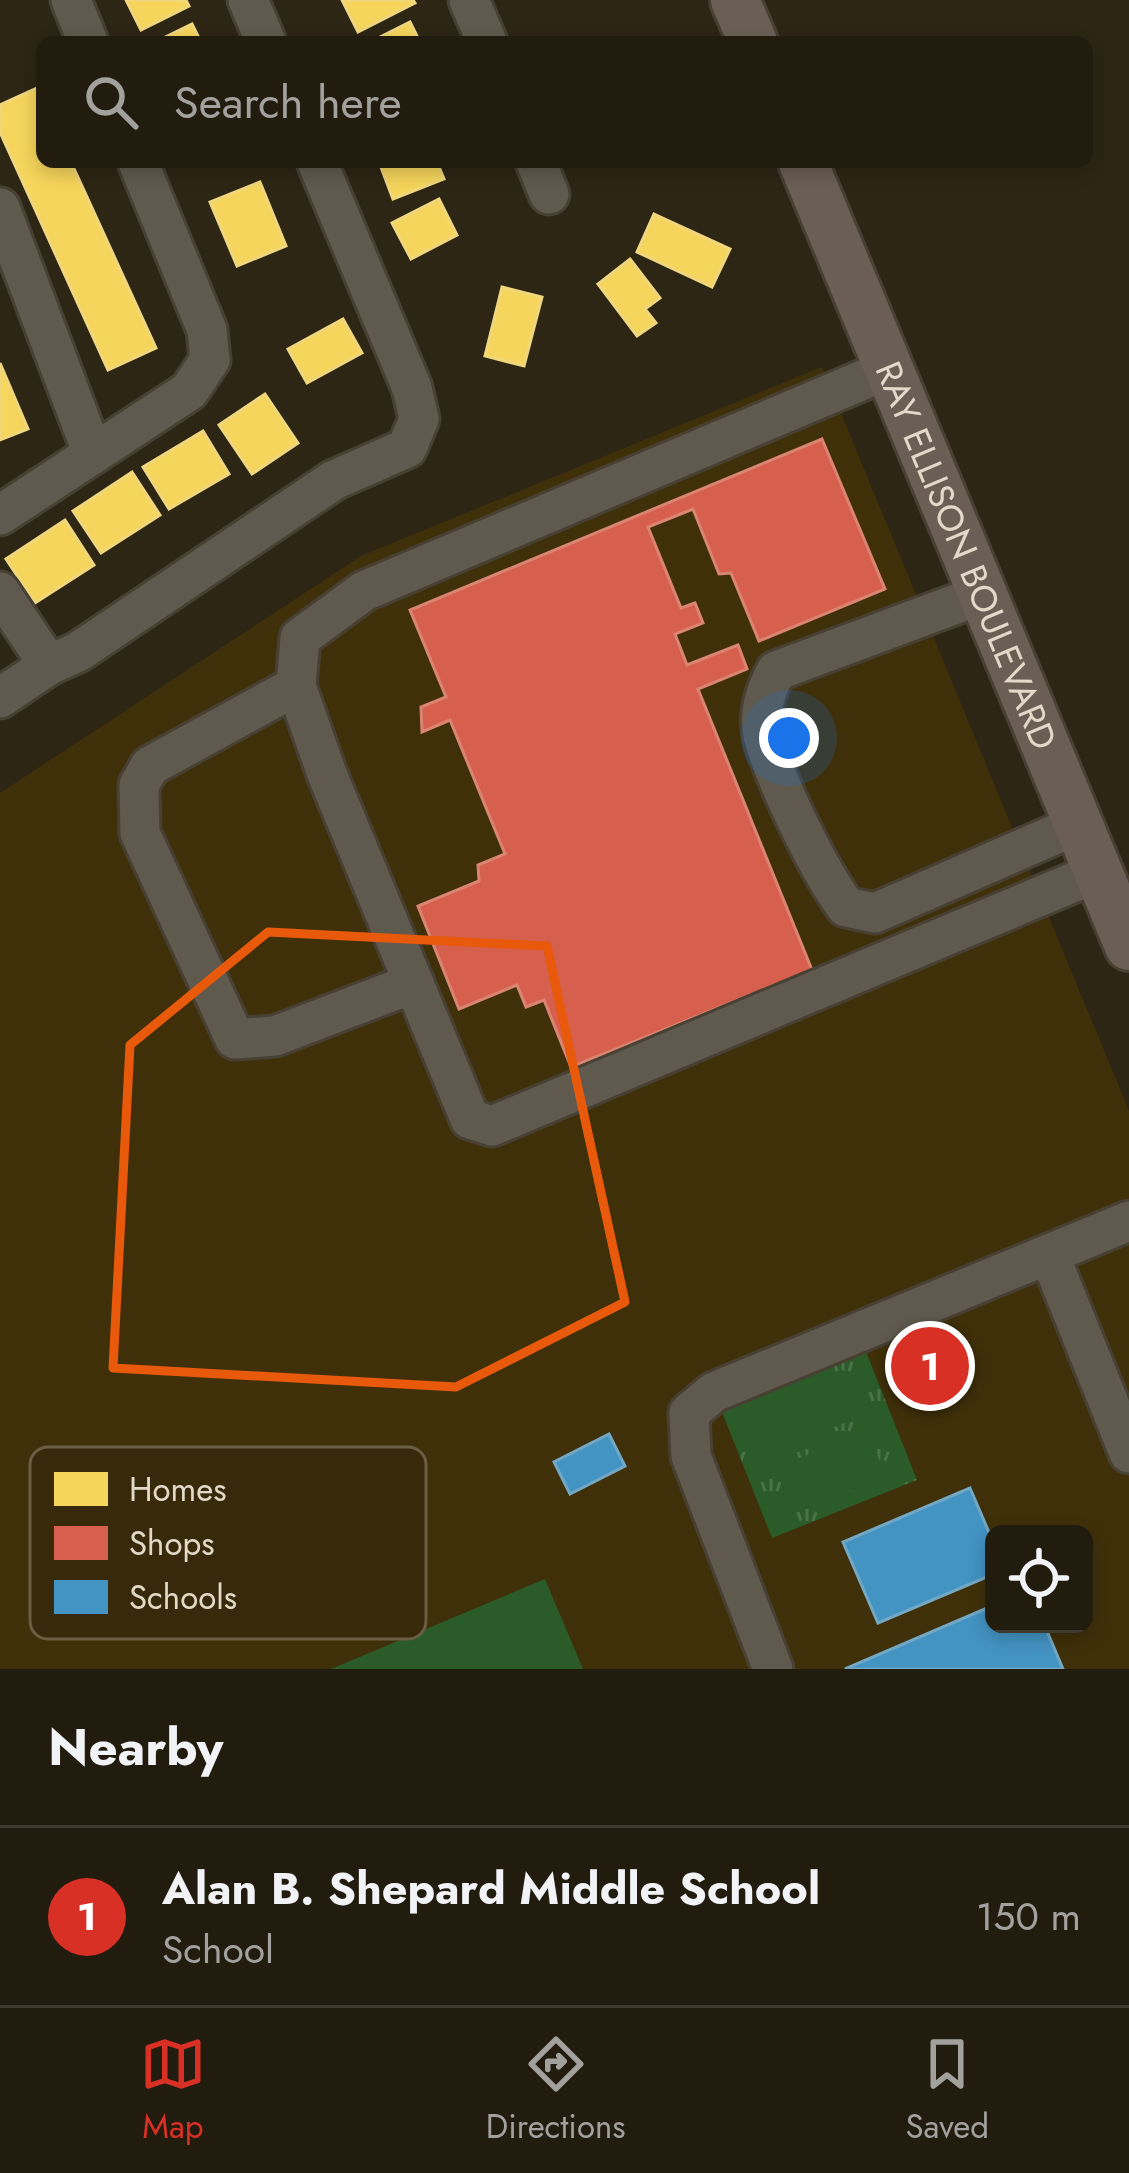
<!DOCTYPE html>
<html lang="en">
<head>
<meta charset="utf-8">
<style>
	body { margin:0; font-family:Jost,sans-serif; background:#2e291d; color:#f1f3f6 }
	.controls { position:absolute; right:36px; bottom:36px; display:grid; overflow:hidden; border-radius:18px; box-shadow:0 6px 18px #0003 }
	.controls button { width:108px; height:108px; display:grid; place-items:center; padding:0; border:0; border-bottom:3px solid #3f3a2f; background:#221c0f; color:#f1f3f6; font:60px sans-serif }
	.you { position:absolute; left:789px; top:738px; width:42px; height:42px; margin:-30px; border:9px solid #fff; border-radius:50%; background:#1a73e8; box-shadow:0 0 0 18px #1a73e833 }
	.badge { display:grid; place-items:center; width:78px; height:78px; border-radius:50%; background:#d93025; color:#fff; font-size:39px; font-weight:700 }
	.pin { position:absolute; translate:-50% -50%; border:6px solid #fff; box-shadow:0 3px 12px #0006 }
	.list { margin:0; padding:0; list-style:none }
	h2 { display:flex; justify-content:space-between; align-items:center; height:156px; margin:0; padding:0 48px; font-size:51px }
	h2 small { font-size:39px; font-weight:400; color:#a2a19e }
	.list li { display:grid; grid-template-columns:78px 1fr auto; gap:36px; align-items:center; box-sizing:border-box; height:180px; padding:0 48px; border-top:3px solid #3f3a2f }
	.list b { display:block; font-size:45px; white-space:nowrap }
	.list p { margin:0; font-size:39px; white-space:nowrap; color:#a2a19e }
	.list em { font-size:39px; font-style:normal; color:#a2a19e }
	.icon { flex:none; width:66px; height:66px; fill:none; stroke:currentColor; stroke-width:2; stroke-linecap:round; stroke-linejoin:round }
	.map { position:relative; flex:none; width:1129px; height:1669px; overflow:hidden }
	.search { position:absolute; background:#221c0f; box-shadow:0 6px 18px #0003; left:36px; right:36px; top:36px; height:132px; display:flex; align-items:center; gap:30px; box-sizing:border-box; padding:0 42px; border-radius:18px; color:#a2a19e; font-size:45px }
	.sheet { height:336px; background:#221c0f }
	nav { display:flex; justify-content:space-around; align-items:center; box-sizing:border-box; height:168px; border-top:3px solid #3f3a2f; background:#221c0f; font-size:33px; color:#a2a19e }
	nav a { display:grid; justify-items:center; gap:6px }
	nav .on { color:#d93025 }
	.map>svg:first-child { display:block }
	.built { fill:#40300a; fill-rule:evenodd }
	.park { fill:url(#park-tufts) }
	.pitch { fill:#2a5b28 }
	.homes { fill:#f6d55c; stroke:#f0d67c; stroke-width:3 }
	.shops { fill:#d6604d; stroke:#da8472; stroke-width:3 }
	.schools { fill:#4393c3; stroke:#73a8c4; stroke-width:3 }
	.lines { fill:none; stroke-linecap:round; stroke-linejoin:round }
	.minor-casing { stroke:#474033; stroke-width:45 }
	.major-casing { stroke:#474033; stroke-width:54 }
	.minor { stroke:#5f5a4d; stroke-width:39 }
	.major { stroke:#6b5f55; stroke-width:48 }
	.marked { fill:none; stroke:#e8590c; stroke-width:9; stroke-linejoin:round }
	.labels { text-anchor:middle; stroke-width:12; stroke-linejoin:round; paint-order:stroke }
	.street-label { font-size:36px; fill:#e2d9c8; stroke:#38290a }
	.key { fill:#38290a; stroke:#6b5e43; stroke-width:3 }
	.key-label { font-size:33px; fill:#e2d9c8 }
</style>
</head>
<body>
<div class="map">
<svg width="1129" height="1669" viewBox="0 0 1129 1669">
	<defs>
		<pattern id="park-tufts" width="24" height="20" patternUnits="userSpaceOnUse" patternTransform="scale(3)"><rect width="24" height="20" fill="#2a5b28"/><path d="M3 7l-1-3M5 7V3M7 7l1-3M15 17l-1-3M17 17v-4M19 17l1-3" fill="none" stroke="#497246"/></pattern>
	</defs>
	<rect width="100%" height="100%" fill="#2e2614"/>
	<path class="built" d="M822 367 1129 1111V1669H0V793L361 556ZM994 1534H1084V1624H994Z"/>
	<polygon class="park" points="865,1349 917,1480 772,1538 720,1407"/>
	<g class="pitch">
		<polygon points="843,1370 862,1416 770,1453 751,1407"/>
		<polygon points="867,1430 886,1476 794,1513 775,1468"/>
		<polygon points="545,1579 583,1669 331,1669"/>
	</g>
	<g class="homes">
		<polygon points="126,0 186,0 189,6 141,30"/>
		<polygon points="342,0 413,0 415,3 358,32"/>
		<polygon points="410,22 420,42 370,42"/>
		<polygon points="192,24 201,42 155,42"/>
		<polygon points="37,88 42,162 71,162 156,348 108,370 0,132 0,105"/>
		<polygon points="379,162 437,162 444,179 393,199"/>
		<polygon points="260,182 286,246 237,266 210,202"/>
		<polygon points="439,199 457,235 411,259 392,223"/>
		<polygon points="654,214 730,249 712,287 637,252"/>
		<polygon points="630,259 660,298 645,309 656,323 637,336 598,284"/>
		<polygon points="502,287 542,297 524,366 485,356"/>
		<polygon points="343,319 362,353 307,383 288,349"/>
		<polygon points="0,363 28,429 0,440"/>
		<polygon points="265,394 298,443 252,474 219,425"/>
		<polygon points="203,431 229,474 169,509 143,467"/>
		<polygon points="132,472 160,515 101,553 73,511"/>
		<polygon points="65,520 94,565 35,603 6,559"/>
	</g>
	<polygon class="shops" points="822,439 885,589 759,641 731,573 719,574 693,509 648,527 681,608 695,603 703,623 675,634 687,665 738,645 747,669 698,689 812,970 571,1067 544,1000 526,1007 517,985 459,1009 418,906 479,881 478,865 505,854 450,720 422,732 421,707 446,697 410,610"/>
	<g class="schools">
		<polygon points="609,1434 625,1466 570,1494 554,1462"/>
		<polygon points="970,1488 994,1544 994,1574 878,1623 843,1542"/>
		<polygon points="994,1605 994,1624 1044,1624 1063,1669 845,1669"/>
	</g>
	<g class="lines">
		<defs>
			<g id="minor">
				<polyline points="71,0 88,42"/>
				<polyline points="248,0 266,42"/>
				<polyline points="469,0 487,42"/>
				<polyline points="536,162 549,194"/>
				<polyline points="0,208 93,454"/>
				<polyline points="889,369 364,591 300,638 296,686 327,774 470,1119 492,1126 1098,872"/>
				<polyline points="0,515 189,391 210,360 207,330 138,162"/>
				<polyline points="0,592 49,665 78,652 334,480 407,448 419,419 412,388 317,162"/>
				<path d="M983 594 776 671C766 690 758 714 763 735 775 781 818 869 846 907L875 913 1079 824"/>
				<polyline points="296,686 150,766 139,785 140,833 235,1039 275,1036 414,983"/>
				<polyline points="0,698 49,665"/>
				<polyline points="1049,1254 1129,1453"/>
				<polyline points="773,1669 691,1456 689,1413 714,1392 1129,1221"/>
			</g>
			<g id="major">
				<polyline points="735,0 753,42"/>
				<path id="s1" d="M803 162 1129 946"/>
			</g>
		</defs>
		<use href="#minor" class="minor-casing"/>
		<use href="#major" class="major-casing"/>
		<use href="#minor" class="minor"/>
		<use href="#major" class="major"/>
	</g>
	<path class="marked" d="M268 932 547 946 625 1302 456 1387 113 1368 130 1045Z"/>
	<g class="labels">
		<g class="street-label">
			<text dy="13" stroke="none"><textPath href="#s1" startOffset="426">RAY ELLISON BOULEVARD</textPath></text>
		</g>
	</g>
	<rect x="30" y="1447" width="396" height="192" rx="18" class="key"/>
	<rect x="54" y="1472" width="54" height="34" fill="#f6d55c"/>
	<rect x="54" y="1526" width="54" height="34" fill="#d6604d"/>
	<rect x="54" y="1580" width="54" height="34" fill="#4393c3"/>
	<g class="key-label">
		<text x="129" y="1501">Homes</text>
		<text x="129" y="1555">Shops</text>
		<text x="129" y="1609">Schools</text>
	</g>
</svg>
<div class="controls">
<button><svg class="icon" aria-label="locate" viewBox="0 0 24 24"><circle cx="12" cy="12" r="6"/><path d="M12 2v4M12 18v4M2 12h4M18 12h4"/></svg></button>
</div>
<div class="you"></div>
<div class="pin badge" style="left:930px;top:1366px">1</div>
<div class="search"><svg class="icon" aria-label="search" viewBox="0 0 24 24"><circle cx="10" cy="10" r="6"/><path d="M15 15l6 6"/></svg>Search here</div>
</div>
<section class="sheet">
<h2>Nearby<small></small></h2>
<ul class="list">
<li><span class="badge">1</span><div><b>Alan B. Shepard Middle School</b><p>School</p></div><em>150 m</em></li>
</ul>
</section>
<nav>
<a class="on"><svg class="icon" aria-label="map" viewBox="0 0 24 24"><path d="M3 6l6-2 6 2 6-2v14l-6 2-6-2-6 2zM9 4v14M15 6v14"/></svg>Map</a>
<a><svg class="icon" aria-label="directions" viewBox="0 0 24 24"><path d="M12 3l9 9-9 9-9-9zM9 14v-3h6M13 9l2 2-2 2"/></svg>Directions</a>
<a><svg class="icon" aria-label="saved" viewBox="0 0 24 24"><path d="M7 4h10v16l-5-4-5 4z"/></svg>Saved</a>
</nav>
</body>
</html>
